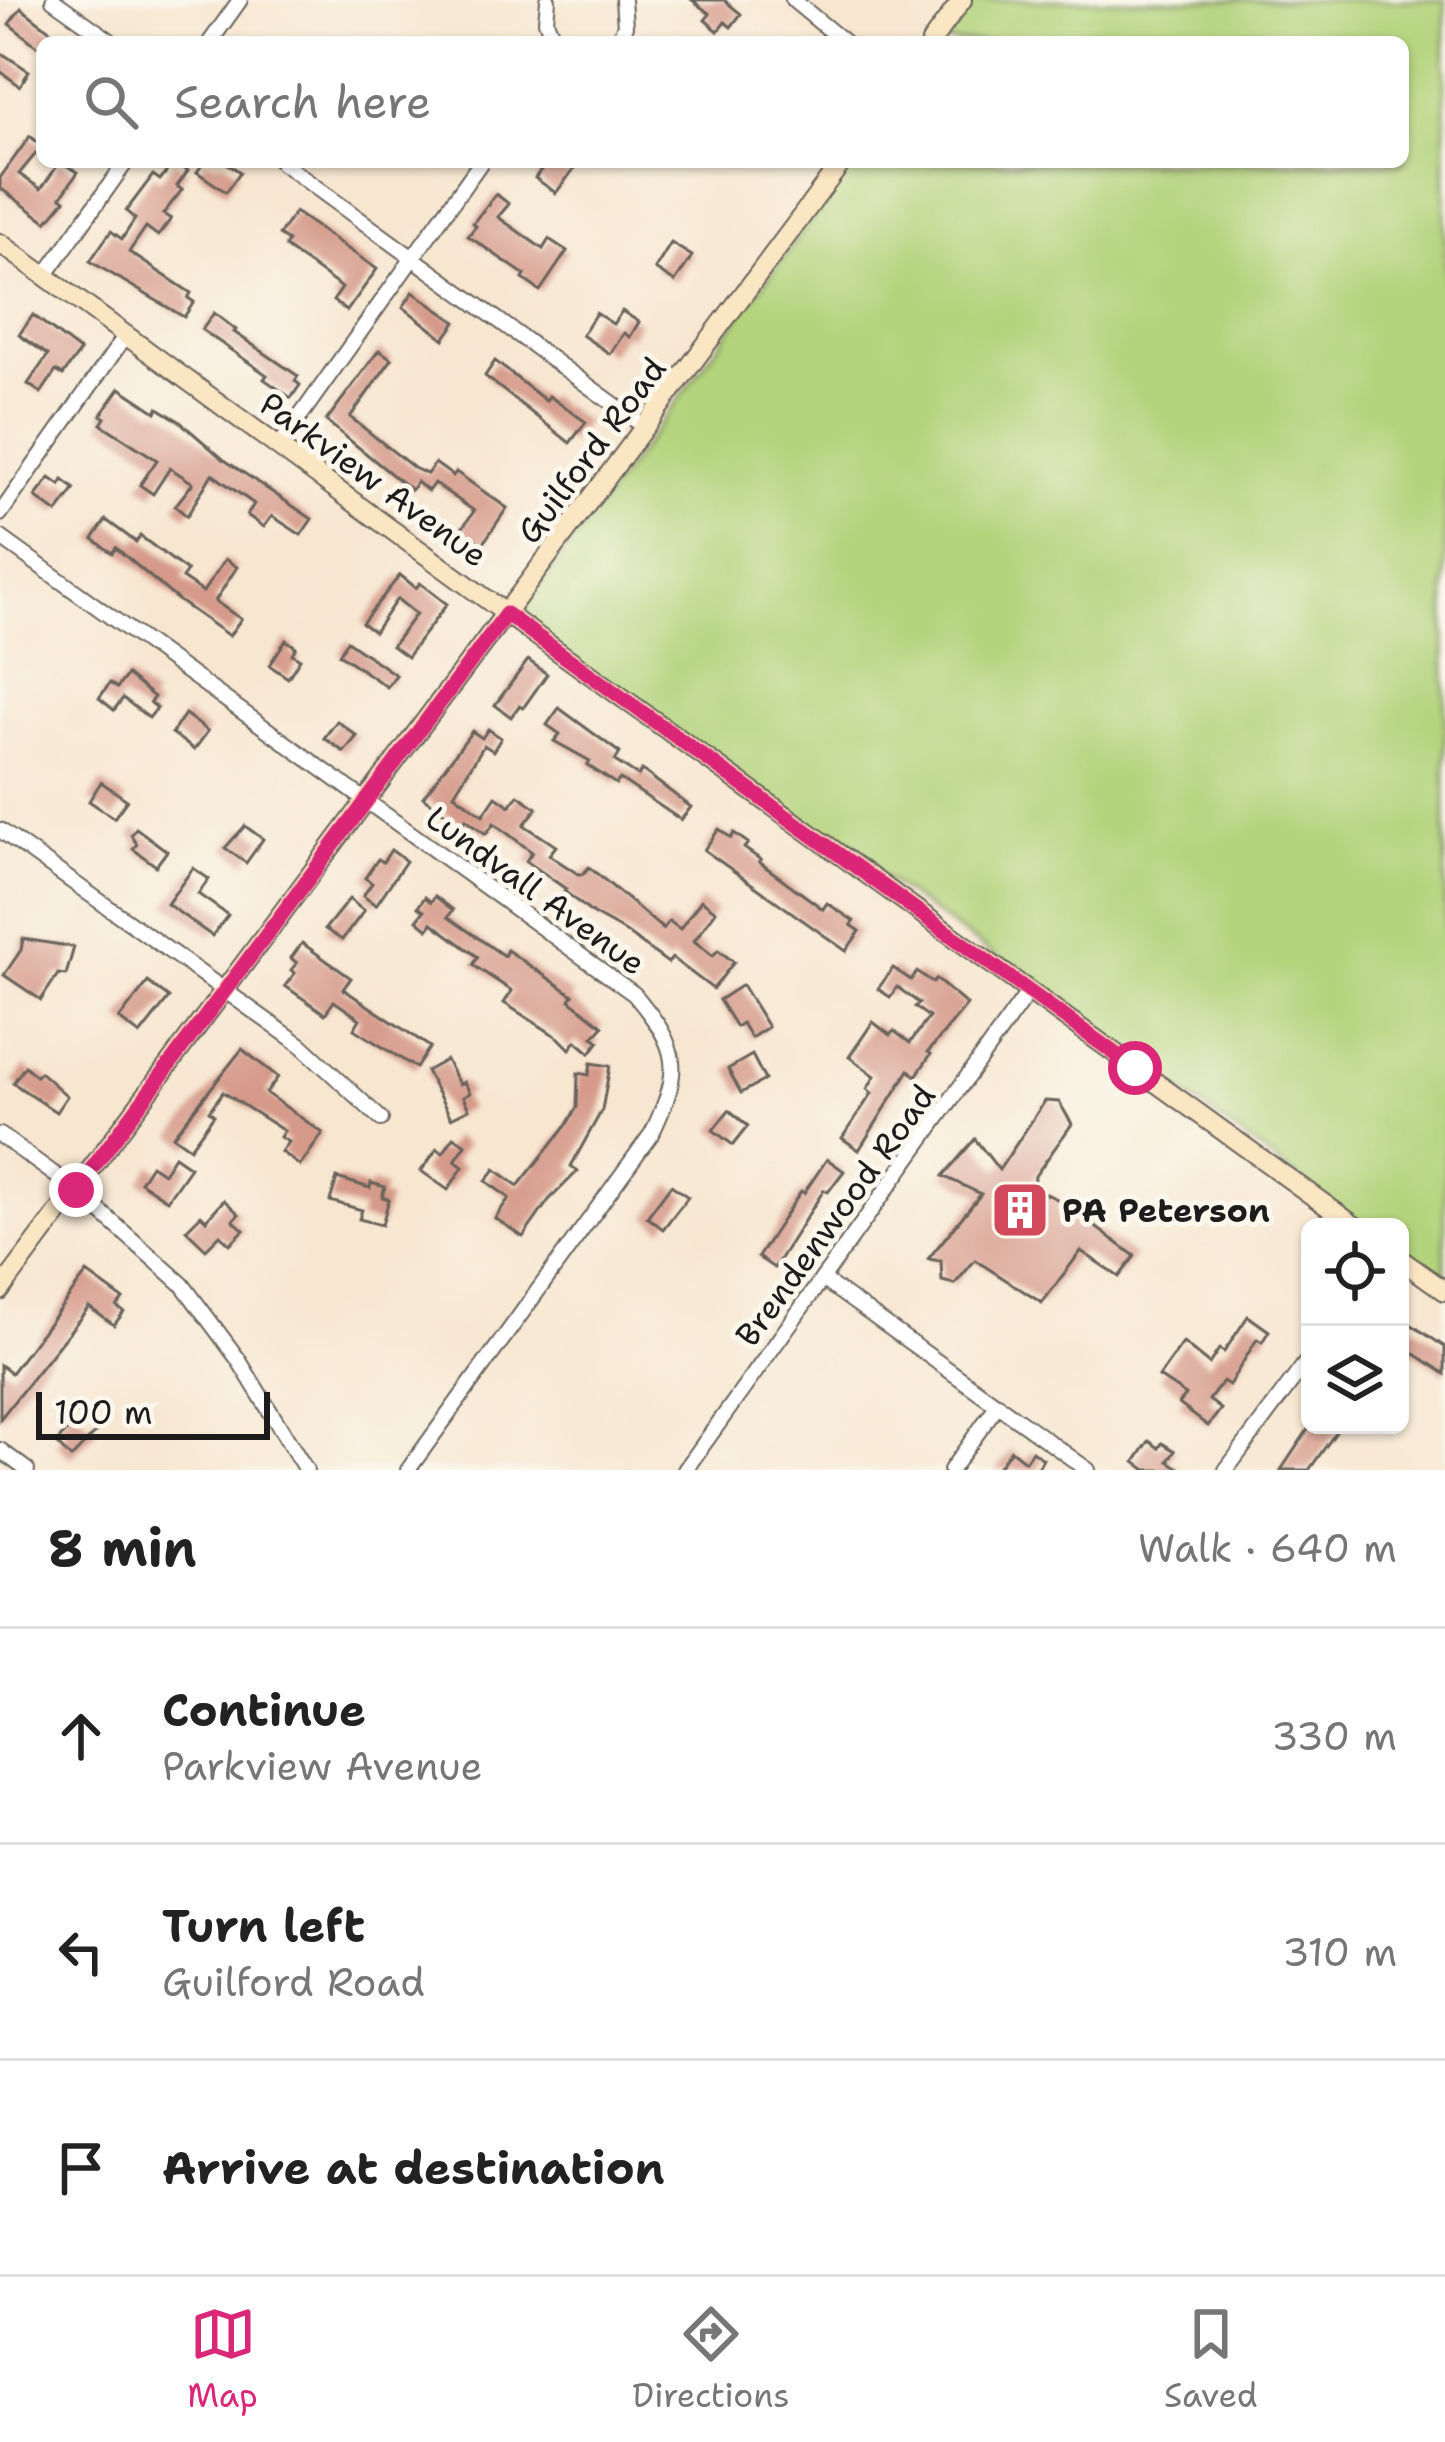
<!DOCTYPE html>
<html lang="en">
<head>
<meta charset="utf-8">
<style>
	body { margin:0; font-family:"Shantell Sans",sans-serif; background:#f2f2f2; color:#222 }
	.controls { position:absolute; right:36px; bottom:36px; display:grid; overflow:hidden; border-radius:18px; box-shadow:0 3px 9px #0004 }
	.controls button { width:108px; height:108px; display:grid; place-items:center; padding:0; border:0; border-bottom:3px solid #e0e0e0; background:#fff; color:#222; font:60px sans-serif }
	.scale { position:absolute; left:36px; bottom:30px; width:234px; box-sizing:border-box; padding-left:12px; border:6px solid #1c1c1c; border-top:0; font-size:33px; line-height:42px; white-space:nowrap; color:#1c1c1c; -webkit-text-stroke:9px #fbf7ec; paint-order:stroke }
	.stop { position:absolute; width:36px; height:36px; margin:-27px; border:9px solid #db2777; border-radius:50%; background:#fff }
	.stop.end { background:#db2777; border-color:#fff; box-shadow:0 3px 12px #0008 }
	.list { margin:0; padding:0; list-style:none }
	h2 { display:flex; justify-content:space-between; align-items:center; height:156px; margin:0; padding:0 48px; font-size:51px }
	h2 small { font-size:39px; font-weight:400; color:#767676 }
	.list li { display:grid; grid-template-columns:78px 1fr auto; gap:36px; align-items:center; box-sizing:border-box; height:216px; padding:0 48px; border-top:3px solid #e0e0e0 }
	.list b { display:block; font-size:45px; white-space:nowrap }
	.list p { margin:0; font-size:39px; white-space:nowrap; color:#767676 }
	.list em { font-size:39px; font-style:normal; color:#767676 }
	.icon { flex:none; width:66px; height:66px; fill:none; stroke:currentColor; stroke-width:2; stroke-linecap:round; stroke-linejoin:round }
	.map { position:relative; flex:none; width:1445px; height:1470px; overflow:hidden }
	.search { position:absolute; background:#fff; box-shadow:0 3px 9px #0004; left:36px; right:36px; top:36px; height:132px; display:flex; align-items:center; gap:30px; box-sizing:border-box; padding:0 42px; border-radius:18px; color:#767676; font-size:45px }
	.sheet { height:804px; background:#fff }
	nav { display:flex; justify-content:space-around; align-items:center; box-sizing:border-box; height:168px; border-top:3px solid #e0e0e0; background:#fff; font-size:33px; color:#767676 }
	nav a { display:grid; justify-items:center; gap:6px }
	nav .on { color:#db2777 }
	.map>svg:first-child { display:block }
	.green { fill:#b3d37b; stroke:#68784c; stroke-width:3 }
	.building { fill:#d59a8a }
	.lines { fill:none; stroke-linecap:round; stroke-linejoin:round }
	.street-casing { stroke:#69635b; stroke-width:18 }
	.secondary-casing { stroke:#69635b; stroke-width:22 }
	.street { stroke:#fff; stroke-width:14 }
	.secondary { stroke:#fbe6c4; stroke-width:18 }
	.route { stroke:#db2777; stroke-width:15 }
	.labels { text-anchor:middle; stroke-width:10; stroke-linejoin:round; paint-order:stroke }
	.street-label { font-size:33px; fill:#1c1c1c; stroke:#fbf7ec }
	.poi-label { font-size:33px; font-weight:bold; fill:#1c1c1c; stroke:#fbf7ec; text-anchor:start }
</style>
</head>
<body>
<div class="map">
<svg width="1445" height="1470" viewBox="0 0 1445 1470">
	<rect width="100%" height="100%" fill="#fbf7ec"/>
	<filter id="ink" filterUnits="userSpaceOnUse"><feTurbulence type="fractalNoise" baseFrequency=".00833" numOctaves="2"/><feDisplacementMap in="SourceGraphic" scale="24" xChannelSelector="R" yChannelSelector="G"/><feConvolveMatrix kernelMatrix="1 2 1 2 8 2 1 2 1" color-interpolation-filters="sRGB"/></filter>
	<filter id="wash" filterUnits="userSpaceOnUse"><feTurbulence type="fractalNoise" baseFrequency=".004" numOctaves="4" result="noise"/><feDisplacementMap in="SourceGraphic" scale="48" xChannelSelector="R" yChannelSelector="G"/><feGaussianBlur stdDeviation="2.7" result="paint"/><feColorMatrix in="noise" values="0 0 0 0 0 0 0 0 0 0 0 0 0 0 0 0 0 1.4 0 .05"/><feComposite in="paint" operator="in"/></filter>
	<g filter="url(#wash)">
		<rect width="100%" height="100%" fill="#f7e6d0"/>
		<polygon class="green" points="974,0 1445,0 1445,1273 1400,1251 1400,1227 1364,1227 1064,1004 523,626 517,617 854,162 1403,162 1403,42 943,42"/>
		<g id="blocks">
			<g class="building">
				<polygon points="692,0 724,0 741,14 731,27 725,22 718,31 705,20 710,14"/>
				<polygon points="21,8 48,29 71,42 42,42 42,50 9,24"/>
				<polygon points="0,52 29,71 20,86 0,71"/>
				<polygon points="30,136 42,146 19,174 41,189 60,162 78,172 61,197 65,200 47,222 0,188 0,178"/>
				<polygon points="174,162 188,171 177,186 182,190 163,214 171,219 158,236 146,227 129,252 191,293 188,298 194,302 184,317 90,261 111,231 122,239 135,219 126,211 153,175 160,180"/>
				<polygon points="204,162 225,162 240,172 226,192 197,172"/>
				<polygon points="547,162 579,162 556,193 535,178"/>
				<polygon points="496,194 509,204 498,217 543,249 549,239 567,251 540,291 523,279 525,275 468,236 476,226 473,223"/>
				<polygon points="295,212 377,269 347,311 333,301 342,288 285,247 288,241 279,235"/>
				<polygon points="671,243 692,256 675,282 655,269"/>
				<polygon points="413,292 456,322 444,339 403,307"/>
				<polygon points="622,311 639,322 630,337 624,333 610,354 582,335 596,313 613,324"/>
				<polygon points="214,313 236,330 234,332 298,376 295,381 300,385 291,398 264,379 267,375 202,330"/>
				<polygon points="33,315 80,351 63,375 56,371 41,393 28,384 48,355 19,335"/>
				<polygon points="379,350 392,359 350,417 414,468 427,474 435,463 453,476 456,472 507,508 482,545 461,530 474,511 470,508 434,483 428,491 417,482 411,490 326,421"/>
				<polygon points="495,361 546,401 549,396 586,422 570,443 485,376"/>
				<polygon points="120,388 156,412 158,408 179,421 223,459 312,519 301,535 272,516 264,527 247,515 254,504 212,474 187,516 175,506 193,483 170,468 153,494 140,485 157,460 101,424 105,418 101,415"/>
				<polygon points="50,478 60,485 63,480 75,489 57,513 35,497"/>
				<polygon points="106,520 136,542 140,536 187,571 182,578 203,592 225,559 237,567 215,601 241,619 229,636 179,601 116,548 112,553 93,539"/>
				<polygon points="400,575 416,588 420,583 447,604 407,657 392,646 416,614 397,599 374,632 362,623"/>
				<polygon points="286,640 296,647 292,654 300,659 288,678 269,665"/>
				<polygon points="347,641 396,675 387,687 339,654"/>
				<polygon points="528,660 547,674 523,708 519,706 511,717 495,705"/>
				<polygon points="127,675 154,697 150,702 157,708 149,718 123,698 114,710 99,698 110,683 117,688"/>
				<polygon points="559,708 620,753 615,761 638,776 642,770 691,807 681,820 620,779 616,784 587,765 590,761 554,741 560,734 547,725"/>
				<polygon points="185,714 208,731 194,750 172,733"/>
				<polygon points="337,721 357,736 344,752 324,738"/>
				<polygon points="488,729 501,738 493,751 484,745 454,794 483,815 496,796 510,806 518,795 537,808 524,825 556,846 549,855 578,874 583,874 589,867 663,929 669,921 680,929 701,900 716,911 694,941 713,956 718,950 734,962 713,989 672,958 668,963 627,933 593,914 564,891 566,889 526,861 532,852 494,823 486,834 466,819 462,825 423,797 472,731 482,738"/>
				<polygon points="101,782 127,800 114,818 89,801"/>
				<polygon points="245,826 263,839 246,863 225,848"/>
				<polygon points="136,828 167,851 156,866 133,849 137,844 131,835"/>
				<polygon points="719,829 731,838 734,833 748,843 744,848 761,860 759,862 823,909 827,903 854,921 851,925 860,931 846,951 704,850"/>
				<polygon points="391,850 406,861 376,905 363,896 372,883 365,878 378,859 383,862"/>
				<polygon points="193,868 209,879 198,894 228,915 212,936 167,904"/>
				<polygon points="435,896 453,910 448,917 461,926 504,956 507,950 573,995 570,1000 603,1026 593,1037 599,1041 590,1053 576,1041 570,1049 559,1038 504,1003 512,991 473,965 478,957 432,923 428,929 417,920 424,911 418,907 425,897 431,902"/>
				<polygon points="349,899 364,911 342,940 325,929"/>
				<polygon points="23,939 74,947 66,975 58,974 41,1000 4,975 21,950"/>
				<polygon points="302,943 351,978 343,989 430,1047 416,1068 354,1029 360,1019 334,1001 325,1014 285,986 295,973 291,970 297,963 291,958"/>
				<polygon points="893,968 911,980 917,972 933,983 936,979 967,1005 928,1052 931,1054 916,1076 909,1070 859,1150 842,1138 872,1093 867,1089 875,1076 849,1057 873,1022 890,1035 894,1031 910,1043 929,1017 915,1007 919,1003 897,987 890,997 878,989"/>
				<polygon points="148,982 169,998 140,1035 119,1019"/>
				<polygon points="742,985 768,1027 751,1038 742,1023 736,1027 719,1000"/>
				<polygon points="242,1049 278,1077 266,1093 323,1133 300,1166 281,1152 288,1142 280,1137 284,1131 223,1092 209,1111 214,1115 190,1148 173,1136"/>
				<polygon points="752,1055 765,1080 741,1093 728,1069"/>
				<polygon points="446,1060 459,1084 464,1082 470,1093 463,1097 469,1109 451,1118 426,1071"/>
				<polygon points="591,1063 610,1066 602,1110 571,1166 578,1171 549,1200 523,1237 495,1218 509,1198 486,1181 495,1169 518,1186 566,1126 577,1107 578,1073 589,1075"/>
				<polygon points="25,1066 36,1076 40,1072 67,1096 56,1112 13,1083"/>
				<polygon points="1045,1101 1059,1102 1072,1124 1035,1176 1034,1188 1059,1200 1135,1256 1119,1277 1081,1251 1042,1303 975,1260 955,1284 942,1281 941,1261 928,1259 981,1194 943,1176 975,1139 999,1170"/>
				<polygon points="729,1110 748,1126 733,1145 713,1130"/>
				<polygon points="454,1137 466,1145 455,1161 463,1167 448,1190 421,1171 437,1149 443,1153"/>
				<polygon points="174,1156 190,1167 167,1200 140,1182 151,1165 163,1173"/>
				<polygon points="827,1159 844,1171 828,1192 824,1190 774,1268 758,1257 801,1191 804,1193"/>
				<polygon points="337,1178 370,1188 371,1183 385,1187 382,1197 389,1199 382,1225 359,1219 362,1210 330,1201"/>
				<polygon points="671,1185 688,1197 663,1229 647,1217"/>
				<polygon points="224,1200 239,1214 233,1220 244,1230 230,1244 220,1235 206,1249 186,1230 201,1215 206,1220"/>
				<polygon points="87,1273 123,1299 117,1307 124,1312 114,1325 89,1307 0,1419 0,1365 11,1373"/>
				<polygon points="1248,1316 1269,1331 1262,1342 1257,1339 1229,1385 1223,1381 1209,1400 1221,1409 1208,1426 1179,1404 1186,1395 1159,1377 1183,1343 1209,1364 1219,1349 1224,1352"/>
				<polygon points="1400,1317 1445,1347 1445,1374 1400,1344"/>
				<polygon points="72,1407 97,1431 71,1458 56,1443 66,1432 57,1423"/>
				<polygon points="1311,1425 1341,1425 1309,1470 1281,1470"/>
				<polygon points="1149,1441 1159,1448 1162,1443 1175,1451 1168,1461 1182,1470 1146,1470 1135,1462"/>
				<polygon points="1011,1450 1025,1461 1032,1451 1043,1459 1037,1470 996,1470"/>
			</g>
		</g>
	</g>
	<g filter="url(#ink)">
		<use href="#blocks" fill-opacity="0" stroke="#69635b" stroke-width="3"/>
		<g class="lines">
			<defs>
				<g id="street">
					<polyline points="53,0 112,42"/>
					<polyline points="548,0 546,21 555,42"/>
					<polyline points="793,0 844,42"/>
					<polyline points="210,42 240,0"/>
					<polyline points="617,42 625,26 623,0"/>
					<polyline points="281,162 645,427"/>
					<polyline points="45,276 126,162"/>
					<polyline points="279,446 481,162"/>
					<polyline points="0,514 126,335"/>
					<path d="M0 537 634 994C680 1049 683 1068 652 1133L408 1470"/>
					<polyline points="0,830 301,1045 381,1119"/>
					<polyline points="0,1135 76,1190 182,1284 238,1359 306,1470"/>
					<polyline points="822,1279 1088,1470"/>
					<polyline points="0,1450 27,1470"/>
					<polyline points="685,1470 1029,991"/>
					<polyline points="951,1470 998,1404"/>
					<polyline points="1226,1470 1310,1357"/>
				</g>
				<g id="secondary">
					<polyline points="931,42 962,0"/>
					<polyline points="0,243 523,626 1356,1227"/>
					<polyline points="1400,1259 1445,1291"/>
					<polyline points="0,1291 842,162"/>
				</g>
			</defs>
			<use href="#street" class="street-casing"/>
			<use href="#secondary" class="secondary-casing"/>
			<use href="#street" class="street"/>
			<use href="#secondary" class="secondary"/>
		</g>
	</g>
	<g class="lines" filter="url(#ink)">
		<polyline class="route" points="76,1190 506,614 1135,1068"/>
	</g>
	<defs>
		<symbol id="building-square" viewBox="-11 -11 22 22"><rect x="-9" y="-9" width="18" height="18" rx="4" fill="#d1495b" stroke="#fbf7ec"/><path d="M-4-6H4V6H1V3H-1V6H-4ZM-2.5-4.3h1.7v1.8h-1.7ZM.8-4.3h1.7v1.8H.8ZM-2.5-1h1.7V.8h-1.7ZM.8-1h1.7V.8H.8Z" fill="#fff"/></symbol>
	</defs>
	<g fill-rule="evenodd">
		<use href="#building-square" x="987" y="1177" width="66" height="66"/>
	</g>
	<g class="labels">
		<g class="street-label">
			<text transform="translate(591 450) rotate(-53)" y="12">Guilford Road</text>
			<text transform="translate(374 479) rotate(36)" y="12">Parkview Avenue</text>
			<text transform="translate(536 890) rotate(36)" y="12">Lundvall Avenue</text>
			<text transform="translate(835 1215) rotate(-54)" y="12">Brendenwood Road</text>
		</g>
		<g class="poi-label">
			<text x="1062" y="1222">PA Peterson</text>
		</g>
	</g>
</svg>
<div class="controls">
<button><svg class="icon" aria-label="locate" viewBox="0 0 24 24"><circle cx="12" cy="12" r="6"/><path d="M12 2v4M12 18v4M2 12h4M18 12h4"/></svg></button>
<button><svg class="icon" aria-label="layers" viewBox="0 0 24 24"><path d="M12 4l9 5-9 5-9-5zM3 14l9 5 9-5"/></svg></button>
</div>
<div class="scale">100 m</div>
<div class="stop" style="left:1135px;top:1068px"></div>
<div class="stop end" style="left:76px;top:1190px"></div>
<div class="search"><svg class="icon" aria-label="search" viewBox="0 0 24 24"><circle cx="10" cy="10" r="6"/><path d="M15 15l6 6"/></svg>Search here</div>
</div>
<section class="sheet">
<h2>8 min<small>Walk · 640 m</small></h2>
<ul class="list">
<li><svg class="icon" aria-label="ahead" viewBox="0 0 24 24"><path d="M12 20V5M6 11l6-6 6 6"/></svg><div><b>Continue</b><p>Parkview Avenue</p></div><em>330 m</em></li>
<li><svg class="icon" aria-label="left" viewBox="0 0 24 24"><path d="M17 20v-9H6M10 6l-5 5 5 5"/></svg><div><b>Turn left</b><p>Guilford Road</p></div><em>310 m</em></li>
<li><svg class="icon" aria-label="arrive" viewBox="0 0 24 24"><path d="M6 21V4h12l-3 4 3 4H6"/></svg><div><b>Arrive at destination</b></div></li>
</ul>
</section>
<nav>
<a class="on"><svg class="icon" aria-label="map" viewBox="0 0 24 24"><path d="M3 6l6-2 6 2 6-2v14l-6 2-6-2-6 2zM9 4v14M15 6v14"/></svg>Map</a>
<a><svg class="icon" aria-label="directions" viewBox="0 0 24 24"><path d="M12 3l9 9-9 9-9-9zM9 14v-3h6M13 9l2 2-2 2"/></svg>Directions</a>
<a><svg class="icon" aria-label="saved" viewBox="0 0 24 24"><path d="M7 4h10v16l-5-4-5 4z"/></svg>Saved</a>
</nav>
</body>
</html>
